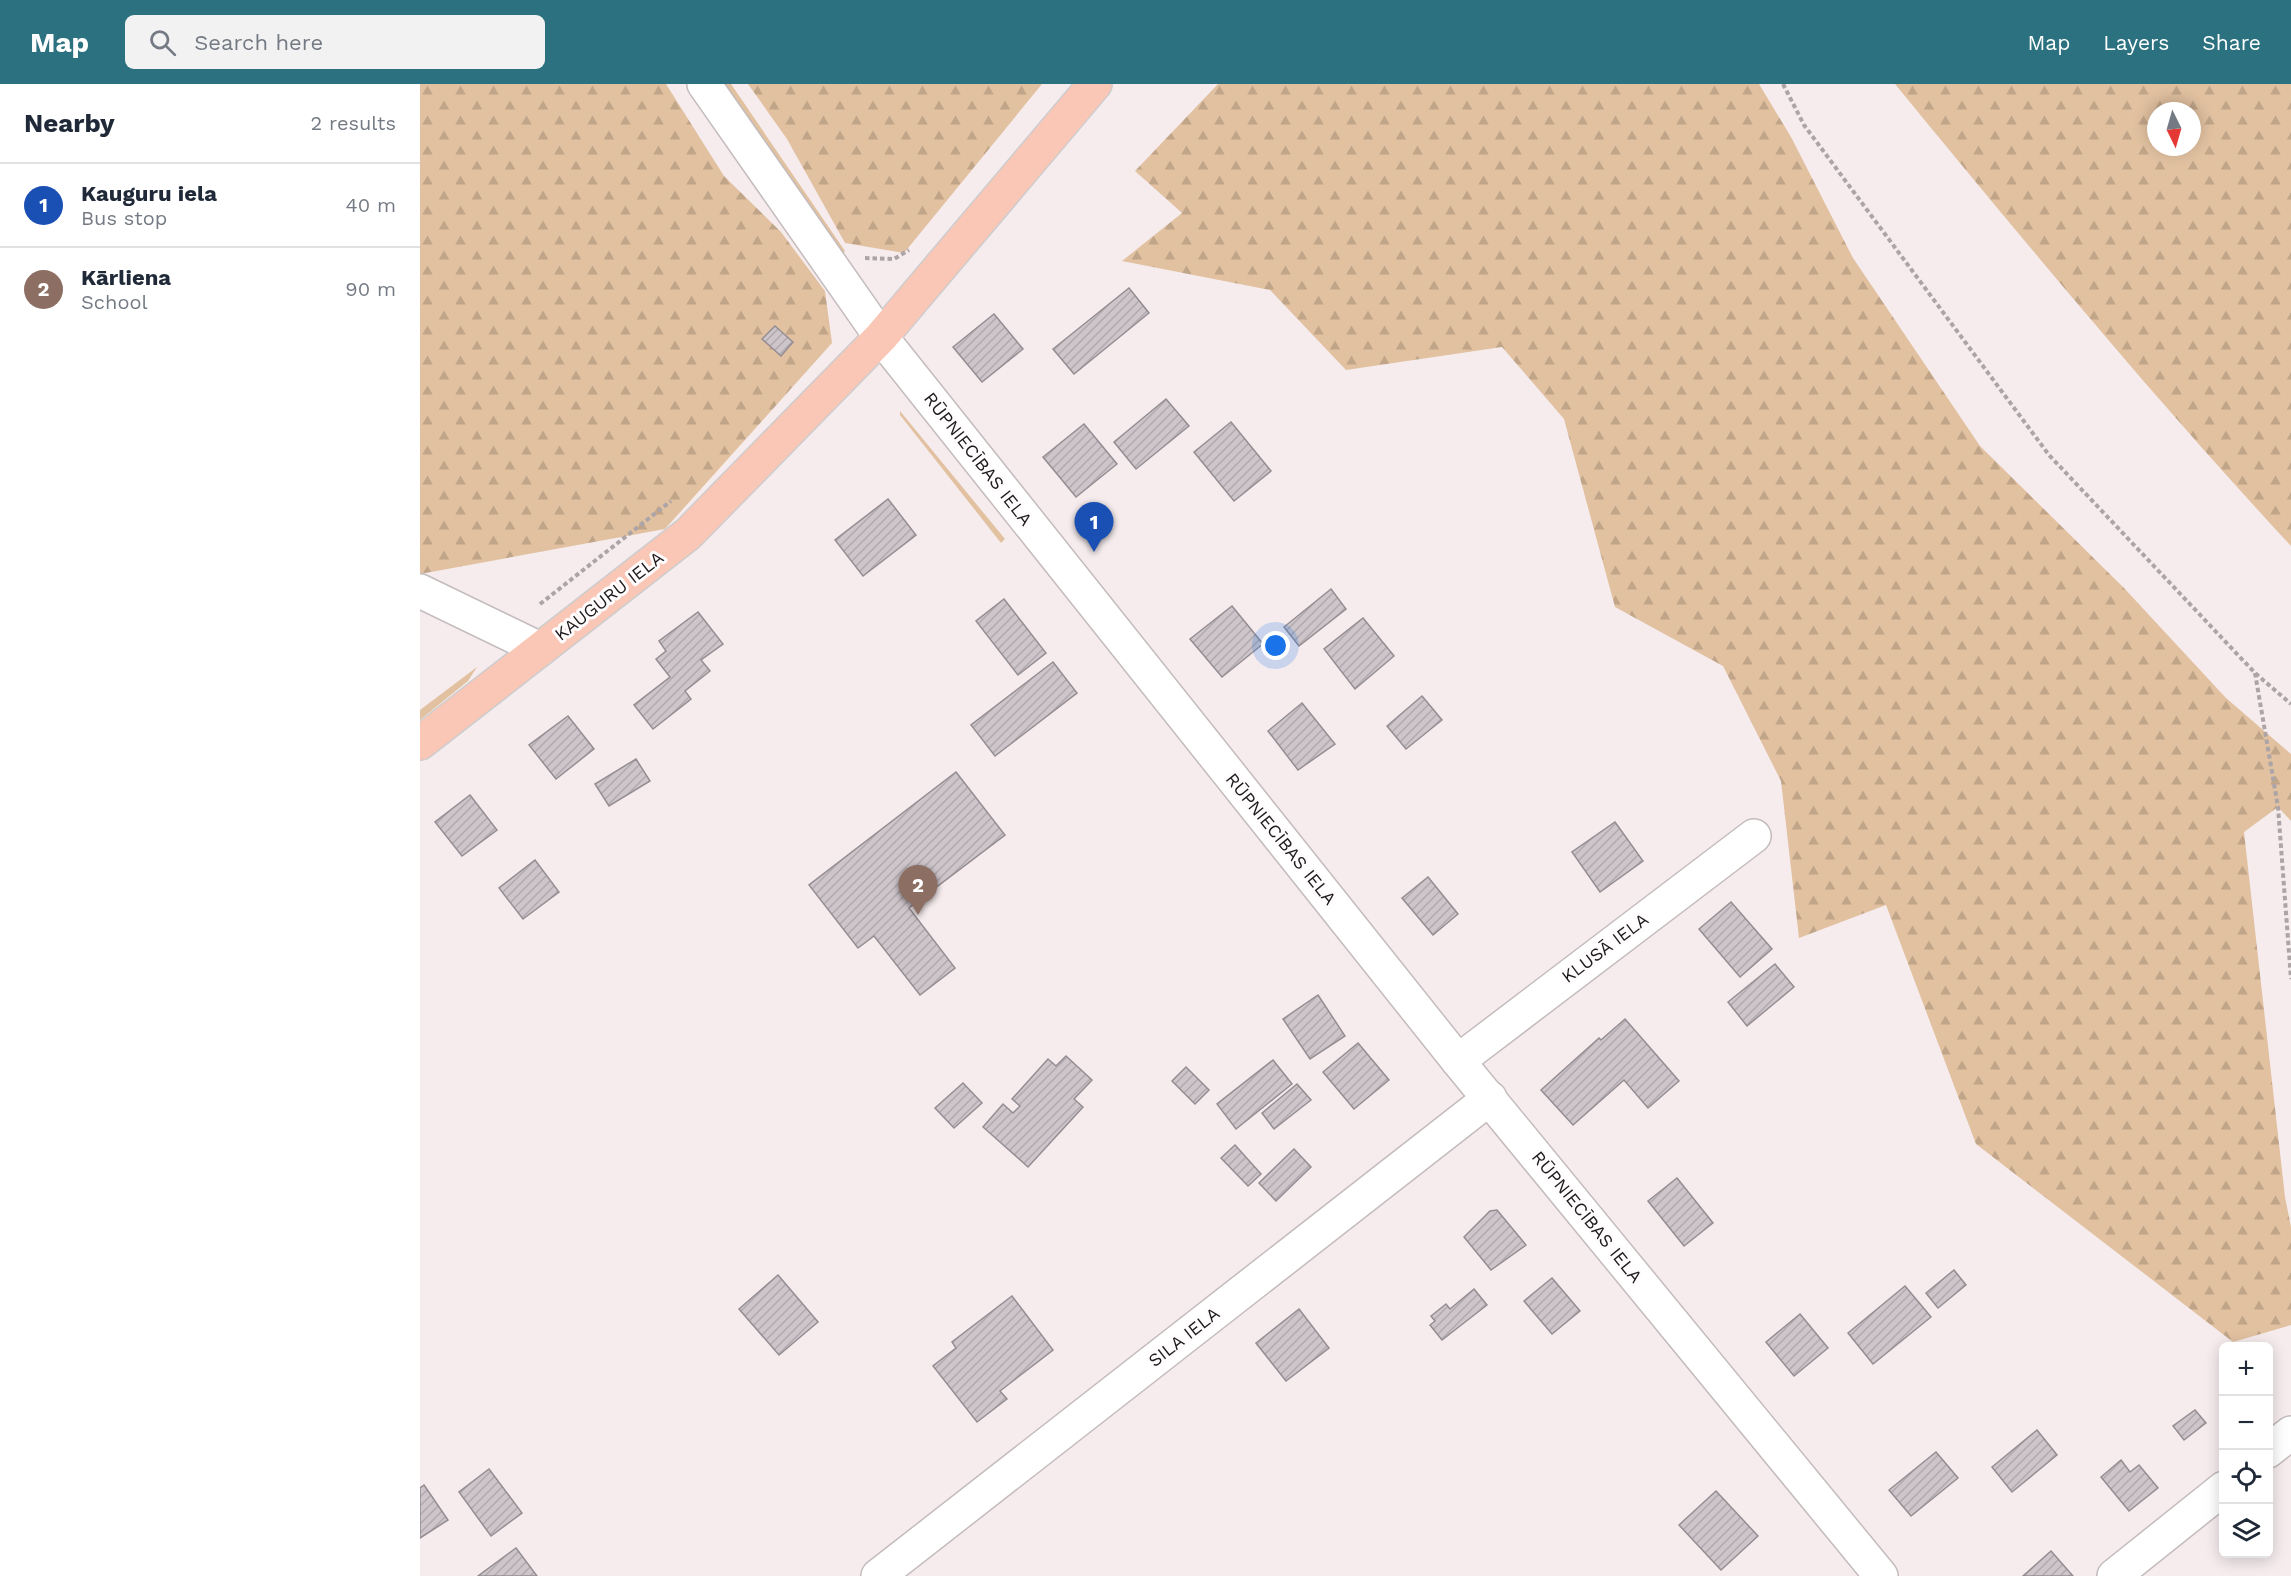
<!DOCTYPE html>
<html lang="en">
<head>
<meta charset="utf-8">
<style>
	body { margin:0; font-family:"Work Sans",sans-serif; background:#f2f2f3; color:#1f2937 }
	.controls { position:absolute; right:18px; bottom:18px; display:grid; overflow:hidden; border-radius:9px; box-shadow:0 3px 15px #0003 }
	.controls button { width:54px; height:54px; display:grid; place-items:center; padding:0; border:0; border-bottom:2px solid #e0e1e3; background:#fff; color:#1f2937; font:30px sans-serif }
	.compass { position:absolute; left:1727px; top:18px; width:54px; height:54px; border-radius:50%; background:#fff; box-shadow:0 3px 15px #0003; rotate:175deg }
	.you { position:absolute; left:856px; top:562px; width:21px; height:21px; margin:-15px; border:4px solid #fff; border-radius:50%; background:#1a73e8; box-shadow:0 0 0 9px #1a73e833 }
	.badge { display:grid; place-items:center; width:39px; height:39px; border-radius:50%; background:#2b717f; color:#fff; font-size:20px; font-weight:700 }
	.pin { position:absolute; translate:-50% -50px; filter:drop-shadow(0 2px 3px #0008) }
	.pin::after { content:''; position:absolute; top:32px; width:21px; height:18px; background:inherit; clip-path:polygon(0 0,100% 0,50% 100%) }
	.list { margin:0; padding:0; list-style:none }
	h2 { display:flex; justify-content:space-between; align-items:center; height:78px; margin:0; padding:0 24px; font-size:26px }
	h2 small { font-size:20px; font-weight:400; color:#747a83 }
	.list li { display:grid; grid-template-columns:39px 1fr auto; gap:18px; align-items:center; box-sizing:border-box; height:84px; padding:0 24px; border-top:2px solid #e0e1e3 }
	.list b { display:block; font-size:22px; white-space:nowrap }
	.list p { margin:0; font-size:20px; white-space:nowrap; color:#747a83 }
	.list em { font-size:20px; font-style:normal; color:#747a83 }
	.icon { flex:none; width:33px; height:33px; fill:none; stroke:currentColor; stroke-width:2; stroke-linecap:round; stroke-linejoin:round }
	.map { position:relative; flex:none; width:1871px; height:1492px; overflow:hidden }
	header { display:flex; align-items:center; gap:36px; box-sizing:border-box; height:84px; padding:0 30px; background:#2b717f; color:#fff }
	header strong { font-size:28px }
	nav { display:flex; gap:33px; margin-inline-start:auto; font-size:21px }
	.search { width:420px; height:54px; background:#f2f2f3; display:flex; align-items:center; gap:15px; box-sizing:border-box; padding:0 21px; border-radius:9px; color:#747a83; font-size:22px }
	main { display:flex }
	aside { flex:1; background:#fff }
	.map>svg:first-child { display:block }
	.grass { fill:#e1c1a0 }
	.forest { fill:url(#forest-firs); fill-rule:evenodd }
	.building { fill:url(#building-hatch); stroke:#948d92; stroke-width:1.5 }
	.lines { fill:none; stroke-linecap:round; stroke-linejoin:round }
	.minor-casing { stroke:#c4bbbc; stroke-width:36 }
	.major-casing { stroke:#cecdcd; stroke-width:36 }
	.path { stroke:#aca4a6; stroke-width:4; stroke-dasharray:4.5 3; stroke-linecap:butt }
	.minor { stroke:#fff; stroke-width:33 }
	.major { stroke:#fac6b6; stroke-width:33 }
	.labels { text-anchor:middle; stroke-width:6; stroke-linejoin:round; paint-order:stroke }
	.street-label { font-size:18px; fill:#1e1a1b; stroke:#fefcfc }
</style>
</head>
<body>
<header>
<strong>Map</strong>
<div class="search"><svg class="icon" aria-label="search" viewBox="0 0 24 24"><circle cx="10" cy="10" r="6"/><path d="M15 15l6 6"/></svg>Search here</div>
<nav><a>Map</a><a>Layers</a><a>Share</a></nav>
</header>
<main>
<aside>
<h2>Nearby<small>2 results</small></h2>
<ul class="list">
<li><span class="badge" style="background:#1a4fb4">1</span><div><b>Kauguru iela</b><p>Bus stop</p></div><em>40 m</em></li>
<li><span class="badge" style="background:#8d6e63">2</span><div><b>Kārliena</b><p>School</p></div><em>90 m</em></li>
</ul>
</aside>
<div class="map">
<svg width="1871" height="1492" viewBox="0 0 1871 1492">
	<defs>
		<pattern id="forest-firs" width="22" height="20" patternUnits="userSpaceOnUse" patternTransform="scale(1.5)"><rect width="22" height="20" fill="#e1c1a0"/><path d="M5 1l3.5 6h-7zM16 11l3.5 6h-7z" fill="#c1a589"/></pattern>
		<pattern id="building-hatch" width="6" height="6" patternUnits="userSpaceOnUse" patternTransform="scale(1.5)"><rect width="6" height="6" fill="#cdc5ca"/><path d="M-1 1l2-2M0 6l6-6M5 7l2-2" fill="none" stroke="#b0a9ad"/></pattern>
	</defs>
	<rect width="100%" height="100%" fill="#f6ecee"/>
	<g class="grass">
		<polygon points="303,0 311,0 425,167 422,172"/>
		<polygon points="480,327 585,455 581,459 480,331"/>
		<polygon points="57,583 48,597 0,636 0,626"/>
	</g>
	<g class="forest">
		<polygon points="0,0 246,0 304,92 361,148 405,207 412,259 245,445 0,490"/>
		<polygon points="328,0 622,0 484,169 425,159 367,55"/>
		<polygon points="798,0 1339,0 1371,53 1433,174 1560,362 1704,504 1806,614 1871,670 1871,737 1858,723 1824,748 1865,1113 1871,1143 1871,1241 1813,1258 1556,1060 1466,821 1379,854 1361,697 1303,582 1195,523 1144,335 1082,263 926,286 850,206 702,177 762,129 715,87"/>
		<path d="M1475 0H1871V462C1733 313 1604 157 1475 0ZM1736 27H1772V63H1736Z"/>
	</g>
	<g class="building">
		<polygon points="709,204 729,229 654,290 633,265"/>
		<polygon points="574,230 603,265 562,298 533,263"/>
		<polygon points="355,242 373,258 361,272 342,255"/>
		<polygon points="746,315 769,342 716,385 694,358"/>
		<polygon points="811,338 851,387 814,417 774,368"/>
		<polygon points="664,340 697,380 656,413 623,373"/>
		<polygon points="468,415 496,451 443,492 415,456"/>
		<polygon points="911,505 926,525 879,562 864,543"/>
		<polygon points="584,515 626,569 598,591 556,537"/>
		<polygon points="812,522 843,560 802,593 770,555"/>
		<polygon points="278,528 303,560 281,576 290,587 265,607 271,615 233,645 214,621 250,593 236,575 246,567 239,557"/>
		<polygon points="943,534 974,572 935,605 904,565"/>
		<polygon points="633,578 657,609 575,672 551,641"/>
		<polygon points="1002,612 1022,636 986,665 967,642"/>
		<polygon points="882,619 915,660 878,686 848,647"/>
		<polygon points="148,632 174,665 136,695 109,661"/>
		<polygon points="216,675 230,697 189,722 175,700"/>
		<polygon points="536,688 585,751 489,824 535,884 500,911 454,852 438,864 389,801"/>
		<polygon points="50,711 77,746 42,772 15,738"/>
		<polygon points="1195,738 1223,777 1180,808 1152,768"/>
		<polygon points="115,776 139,808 103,835 79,804"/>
		<polygon points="1008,793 1038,830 1013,851 982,814"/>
		<polygon points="1311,818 1352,865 1320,893 1279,845"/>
		<polygon points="1355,880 1374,903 1327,942 1308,918"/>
		<polygon points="898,911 925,952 890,975 863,935"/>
		<polygon points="1205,935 1259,997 1228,1024 1204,996 1153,1041 1121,1006 1179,954 1181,956"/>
		<polygon points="938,959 969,996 934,1025 903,988"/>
		<polygon points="646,972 672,996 654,1015 663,1023 608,1083 563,1043 583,1020 593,1029 600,1022 592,1015 628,975 636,982"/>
		<polygon points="853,976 872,1000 816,1045 797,1020"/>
		<polygon points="766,983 789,1006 775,1020 752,997"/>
		<polygon points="543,999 562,1019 534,1044 515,1024"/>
		<polygon points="877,1000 891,1016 854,1045 842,1029"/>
		<polygon points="815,1061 841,1090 828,1102 801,1074"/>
		<polygon points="874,1065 891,1083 856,1117 839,1099"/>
		<polygon points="1257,1094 1293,1139 1264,1162 1228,1117"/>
		<polygon points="1077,1126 1106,1161 1071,1186 1044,1153 1070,1127"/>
		<polygon points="1534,1186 1546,1201 1518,1224 1506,1209"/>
		<polygon points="358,1191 398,1238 359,1271 319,1225"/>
		<polygon points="1132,1194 1160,1227 1132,1250 1104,1217"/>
		<polygon points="1485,1202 1511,1233 1453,1280 1428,1249"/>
		<polygon points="1054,1205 1067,1221 1022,1256 1010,1241 1015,1237 1011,1232 1026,1220 1030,1225"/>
		<polygon points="592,1212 633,1266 580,1307 587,1315 557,1338 513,1282 536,1264 532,1258"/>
		<polygon points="879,1225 909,1264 866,1297 836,1259"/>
		<polygon points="1380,1230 1408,1264 1374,1292 1346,1258"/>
		<polygon points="1775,1326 1786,1339 1764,1356 1753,1342"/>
		<polygon points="1617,1346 1637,1371 1592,1408 1572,1383"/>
		<polygon points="1516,1368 1538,1394 1491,1432 1469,1406"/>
		<polygon points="1701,1376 1710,1388 1719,1381 1738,1404 1709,1427 1681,1393"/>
		<polygon points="69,1385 102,1429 71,1452 39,1408"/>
		<polygon points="4,1401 28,1436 0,1454 0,1404"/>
		<polygon points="1296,1407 1338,1452 1301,1486 1259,1441"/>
		<polygon points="96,1464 117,1492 58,1492"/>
		<polygon points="1631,1467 1653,1492 1603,1492"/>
	</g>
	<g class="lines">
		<defs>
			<g id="minor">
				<polyline points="284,0 461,253 1038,977 1461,1492"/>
				<polyline points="0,507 120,565"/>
				<polyline points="1038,977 1334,752"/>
				<polyline points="1848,1367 1871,1349"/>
				<polyline points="458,1492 1070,1014"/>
				<polyline points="1694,1492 1804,1404"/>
			</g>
			<polyline id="major" points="0,659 268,450 461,253 675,0"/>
		</defs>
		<use href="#minor" class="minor-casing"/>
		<use href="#major" class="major-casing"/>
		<g class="path">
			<polyline points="1363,0 1384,41 1629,371 1835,589 1871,620"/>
			<polyline points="445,174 474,175 489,166"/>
			<polyline points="120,520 251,417"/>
			<polyline points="1835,589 1858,723 1871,895"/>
		</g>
		<use href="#minor" class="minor"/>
		<use href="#major" class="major"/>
	</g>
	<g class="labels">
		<g class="street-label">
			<text transform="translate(558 375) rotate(52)" y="6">RŪPNIECĪBAS IELA</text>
			<text transform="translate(189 512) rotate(-38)" y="6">KAUGURU IELA</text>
			<text transform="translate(861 755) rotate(51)" y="6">RŪPNIECĪBAS IELA</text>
			<text transform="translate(1185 864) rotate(-37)" y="6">KLUSĀ IELA</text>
			<text transform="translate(1167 1133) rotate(51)" y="6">RŪPNIECĪBAS IELA</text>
			<text transform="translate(764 1253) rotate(-38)" y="6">SILA IELA</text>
		</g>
	</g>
</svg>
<div class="controls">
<button>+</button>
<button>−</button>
<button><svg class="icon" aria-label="locate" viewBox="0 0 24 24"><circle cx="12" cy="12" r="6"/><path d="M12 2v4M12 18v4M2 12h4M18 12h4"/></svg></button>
<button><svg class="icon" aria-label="layers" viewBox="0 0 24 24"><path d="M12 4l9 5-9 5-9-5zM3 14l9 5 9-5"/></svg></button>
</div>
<svg class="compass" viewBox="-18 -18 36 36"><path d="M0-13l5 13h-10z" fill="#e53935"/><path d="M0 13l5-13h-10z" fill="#747a83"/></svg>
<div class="you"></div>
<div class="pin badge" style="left:674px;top:468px;background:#1a4fb4">1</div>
<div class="pin badge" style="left:498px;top:831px;background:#8d6e63">2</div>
</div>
</main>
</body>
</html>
